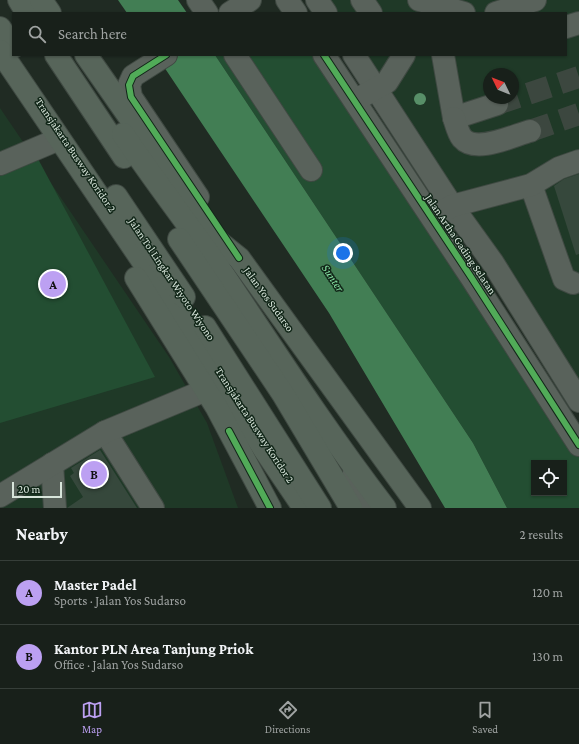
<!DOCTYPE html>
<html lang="en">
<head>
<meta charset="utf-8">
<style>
	body { margin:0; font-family:"Crimson Pro",serif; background:#212823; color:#f1f3f6 }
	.controls { position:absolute; right:12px; bottom:12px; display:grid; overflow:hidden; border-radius:0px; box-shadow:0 1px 3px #0004 }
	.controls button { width:36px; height:36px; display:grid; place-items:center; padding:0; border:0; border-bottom:1px solid #363e39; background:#18201a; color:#f1f3f6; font:20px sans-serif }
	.compass { position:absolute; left:483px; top:68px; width:36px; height:36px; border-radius:50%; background:#18201a; box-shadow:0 1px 3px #0004; rotate:313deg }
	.scale { position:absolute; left:12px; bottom:10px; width:50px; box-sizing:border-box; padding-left:4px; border:2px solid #d8e5db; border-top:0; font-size:11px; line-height:14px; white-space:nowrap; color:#d8e5db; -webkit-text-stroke:3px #112618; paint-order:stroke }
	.you { position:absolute; left:343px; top:253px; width:14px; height:14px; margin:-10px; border:3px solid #fff; border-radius:50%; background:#1a73e8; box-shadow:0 0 0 6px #1a73e833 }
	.badge { display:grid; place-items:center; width:26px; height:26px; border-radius:50%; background:#bca0f2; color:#111; font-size:13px; font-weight:700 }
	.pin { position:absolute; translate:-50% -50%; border:2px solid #fff; box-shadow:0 1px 4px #0006 }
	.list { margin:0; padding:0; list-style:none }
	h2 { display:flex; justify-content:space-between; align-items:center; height:52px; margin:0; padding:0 16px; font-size:17px }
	h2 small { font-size:13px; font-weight:400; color:#9fa3a2 }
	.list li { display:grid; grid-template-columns:26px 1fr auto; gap:12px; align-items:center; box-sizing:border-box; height:64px; padding:0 16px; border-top:1px solid #363e39 }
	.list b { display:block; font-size:15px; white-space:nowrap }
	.list p { margin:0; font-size:13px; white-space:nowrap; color:#9fa3a2 }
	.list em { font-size:13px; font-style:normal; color:#9fa3a2 }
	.icon { flex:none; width:22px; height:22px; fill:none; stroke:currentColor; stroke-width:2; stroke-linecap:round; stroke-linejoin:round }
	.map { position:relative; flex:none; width:579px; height:508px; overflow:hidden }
	.search { position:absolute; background:#18201a; box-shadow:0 1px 3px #0004; left:12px; right:12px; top:12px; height:44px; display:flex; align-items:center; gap:10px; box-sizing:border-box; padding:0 14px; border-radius:0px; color:#9fa3a2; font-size:15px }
	.sheet { height:180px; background:#18201a }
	nav { display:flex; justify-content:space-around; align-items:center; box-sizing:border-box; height:56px; border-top:1px solid #363e39; background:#18201a; font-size:11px; color:#9fa3a2 }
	nav a { display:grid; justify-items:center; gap:2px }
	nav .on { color:#bca0f2 }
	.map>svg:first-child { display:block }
	.built { fill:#1f3927; fill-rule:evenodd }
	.green { fill:#234e32; fill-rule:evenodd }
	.water { fill:#427e54 }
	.building { fill:#36483c }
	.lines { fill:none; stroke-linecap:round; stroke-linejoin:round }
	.minor-tunnel { stroke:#3c473f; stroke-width:22; stroke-dasharray:22 11; stroke-linecap:butt }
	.minor-casing { stroke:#3f4942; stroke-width:24 }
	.highway-casing { stroke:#3f4942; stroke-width:24 }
	.minor { stroke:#59625b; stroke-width:22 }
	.highway { stroke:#57655a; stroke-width:22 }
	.cycleway-casing { stroke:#112618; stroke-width:8 }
	.cycleway { stroke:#51ab58; stroke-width:6 }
	.tree { fill:#588f68 }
	.labels { text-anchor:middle; stroke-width:3; stroke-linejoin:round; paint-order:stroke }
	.street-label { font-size:11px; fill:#d8e5db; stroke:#112618 }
	.water-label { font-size:12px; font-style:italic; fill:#84dfa0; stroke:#112618 }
</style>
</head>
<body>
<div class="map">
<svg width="579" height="508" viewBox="0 0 579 508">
	<rect width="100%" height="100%" fill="#202b23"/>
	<g class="built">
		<path d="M315 0H579V402L351 55H566V13H323ZM489 74H513V98H489Z"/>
		<polygon points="0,108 169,357 207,423 238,508 0,508"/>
	</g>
	<g class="green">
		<path d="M215 55H318L579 445V508H507L473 443ZM534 463H564V493H534Z"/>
		<polygon points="37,157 155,377 0,423 0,172"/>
	</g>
	<g class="water">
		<polygon points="118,0 178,0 187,13 127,13"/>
		<polygon points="156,55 215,55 473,443 507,508 445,508 329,313"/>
	</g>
	<g class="building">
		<polygon points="579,174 579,254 576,255 554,186 564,179"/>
		<polygon points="100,450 116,475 137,508 67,508 83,497 70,476 74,473 71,468"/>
	</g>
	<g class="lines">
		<g class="minor-tunnel">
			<polyline points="497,104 579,77"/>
			<polyline points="530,131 579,114"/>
		</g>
		<defs>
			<g id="minor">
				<polyline points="198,0 207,13"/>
				<polyline points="287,0 296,13"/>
				<polyline points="317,0 326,13"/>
				<polyline points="362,0 371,13"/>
				<polyline points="419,0 464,13"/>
				<polyline points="230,13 250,0"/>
				<polyline points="496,13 535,0"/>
				<polyline points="566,27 579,23"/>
				<polyline points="166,55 133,76 129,85 131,97 198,197"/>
				<polyline points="235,55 311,170"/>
				<polyline points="324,55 471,277 579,445"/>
				<polyline points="354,55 452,206 493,263 579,401"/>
				<polyline points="443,55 454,118 497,104"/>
				<polyline points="363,96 387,82 404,55"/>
				<path d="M454 118C456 124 458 133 462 138 476 154 512 136 530 131"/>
				<polyline points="0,164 52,142"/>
				<polyline points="531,185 564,279 573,283"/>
				<polyline points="441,212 452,206 531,185 559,168 579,161"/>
				<polyline points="105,432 153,508"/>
				<polyline points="52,464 55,508"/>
				<polyline points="354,473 369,508"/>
				<polyline points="0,496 105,432 206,390"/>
			</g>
			<g id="highway">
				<polyline points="19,0 27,13"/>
				<polyline points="41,0 50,13"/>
				<polyline points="0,28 13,47"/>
				<polyline points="0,51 205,353 264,449 304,508"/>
				<polyline points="56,55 124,157"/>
				<polyline points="86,55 214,238 239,258 420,508"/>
				<path d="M123 134C156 183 192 229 225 277 277 355 328 434 385 508"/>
				<polyline points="116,196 184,297"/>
				<polyline points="179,239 283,394 351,508"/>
				<polyline points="136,278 217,408 270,508"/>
				<polyline points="205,327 320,508"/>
			</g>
		</defs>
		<use href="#minor" class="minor-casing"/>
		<use href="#highway" class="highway-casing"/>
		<use href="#minor" class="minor"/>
		<use href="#highway" class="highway"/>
		<defs>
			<g id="cycleway">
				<polyline points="166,55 133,76 129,85 131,97 239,258"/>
				<polyline points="324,55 471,277 579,445"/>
				<polyline points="229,431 270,508"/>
			</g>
		</defs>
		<use href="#cycleway" class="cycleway-casing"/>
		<use href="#cycleway" class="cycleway"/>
	</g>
	<circle class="tree" cx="420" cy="99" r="6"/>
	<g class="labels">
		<g class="street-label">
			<text transform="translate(76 155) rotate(56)" y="4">Transjakarta Busway Koridor 2</text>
			<text transform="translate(461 244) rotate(56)" y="4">Jalan Artha Gading Selatan</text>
			<text transform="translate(172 279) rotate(56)" y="4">Jalan Tol Lingkar Wiyoto Wiyono</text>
			<text transform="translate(269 299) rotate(54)" y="4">Jalan Yos Sudarso</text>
			<text transform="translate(255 425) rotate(57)" y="4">Transjakarta Busway Koridor 2</text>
		</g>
		<g class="water-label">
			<text transform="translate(333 278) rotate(56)" y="4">Sunter</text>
		</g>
	</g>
</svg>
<div class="controls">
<button><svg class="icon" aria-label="locate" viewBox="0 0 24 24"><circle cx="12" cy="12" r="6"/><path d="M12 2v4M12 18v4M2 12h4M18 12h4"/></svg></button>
</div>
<svg class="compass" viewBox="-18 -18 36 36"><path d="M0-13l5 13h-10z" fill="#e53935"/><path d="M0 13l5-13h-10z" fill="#9fa3a2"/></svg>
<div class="scale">20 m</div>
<div class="you"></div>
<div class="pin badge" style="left:53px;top:284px">A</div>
<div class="pin badge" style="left:94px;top:474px">B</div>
<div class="search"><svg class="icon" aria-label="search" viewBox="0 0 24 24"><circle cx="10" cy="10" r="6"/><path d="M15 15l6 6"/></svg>Search here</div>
</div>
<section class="sheet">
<h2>Nearby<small>2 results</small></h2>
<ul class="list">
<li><span class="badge">A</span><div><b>Master Padel</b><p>Sports · Jalan Yos Sudarso</p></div><em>120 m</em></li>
<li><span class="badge">B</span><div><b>Kantor PLN Area Tanjung Priok</b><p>Office · Jalan Yos Sudarso</p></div><em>130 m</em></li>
</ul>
</section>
<nav>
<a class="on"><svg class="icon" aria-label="map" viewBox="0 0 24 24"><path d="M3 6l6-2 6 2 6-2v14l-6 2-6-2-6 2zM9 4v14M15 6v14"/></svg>Map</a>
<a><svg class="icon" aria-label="directions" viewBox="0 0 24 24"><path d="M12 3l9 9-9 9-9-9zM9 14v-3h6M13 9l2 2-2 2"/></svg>Directions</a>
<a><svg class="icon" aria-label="saved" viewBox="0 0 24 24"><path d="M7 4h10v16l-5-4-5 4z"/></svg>Saved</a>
</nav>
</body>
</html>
